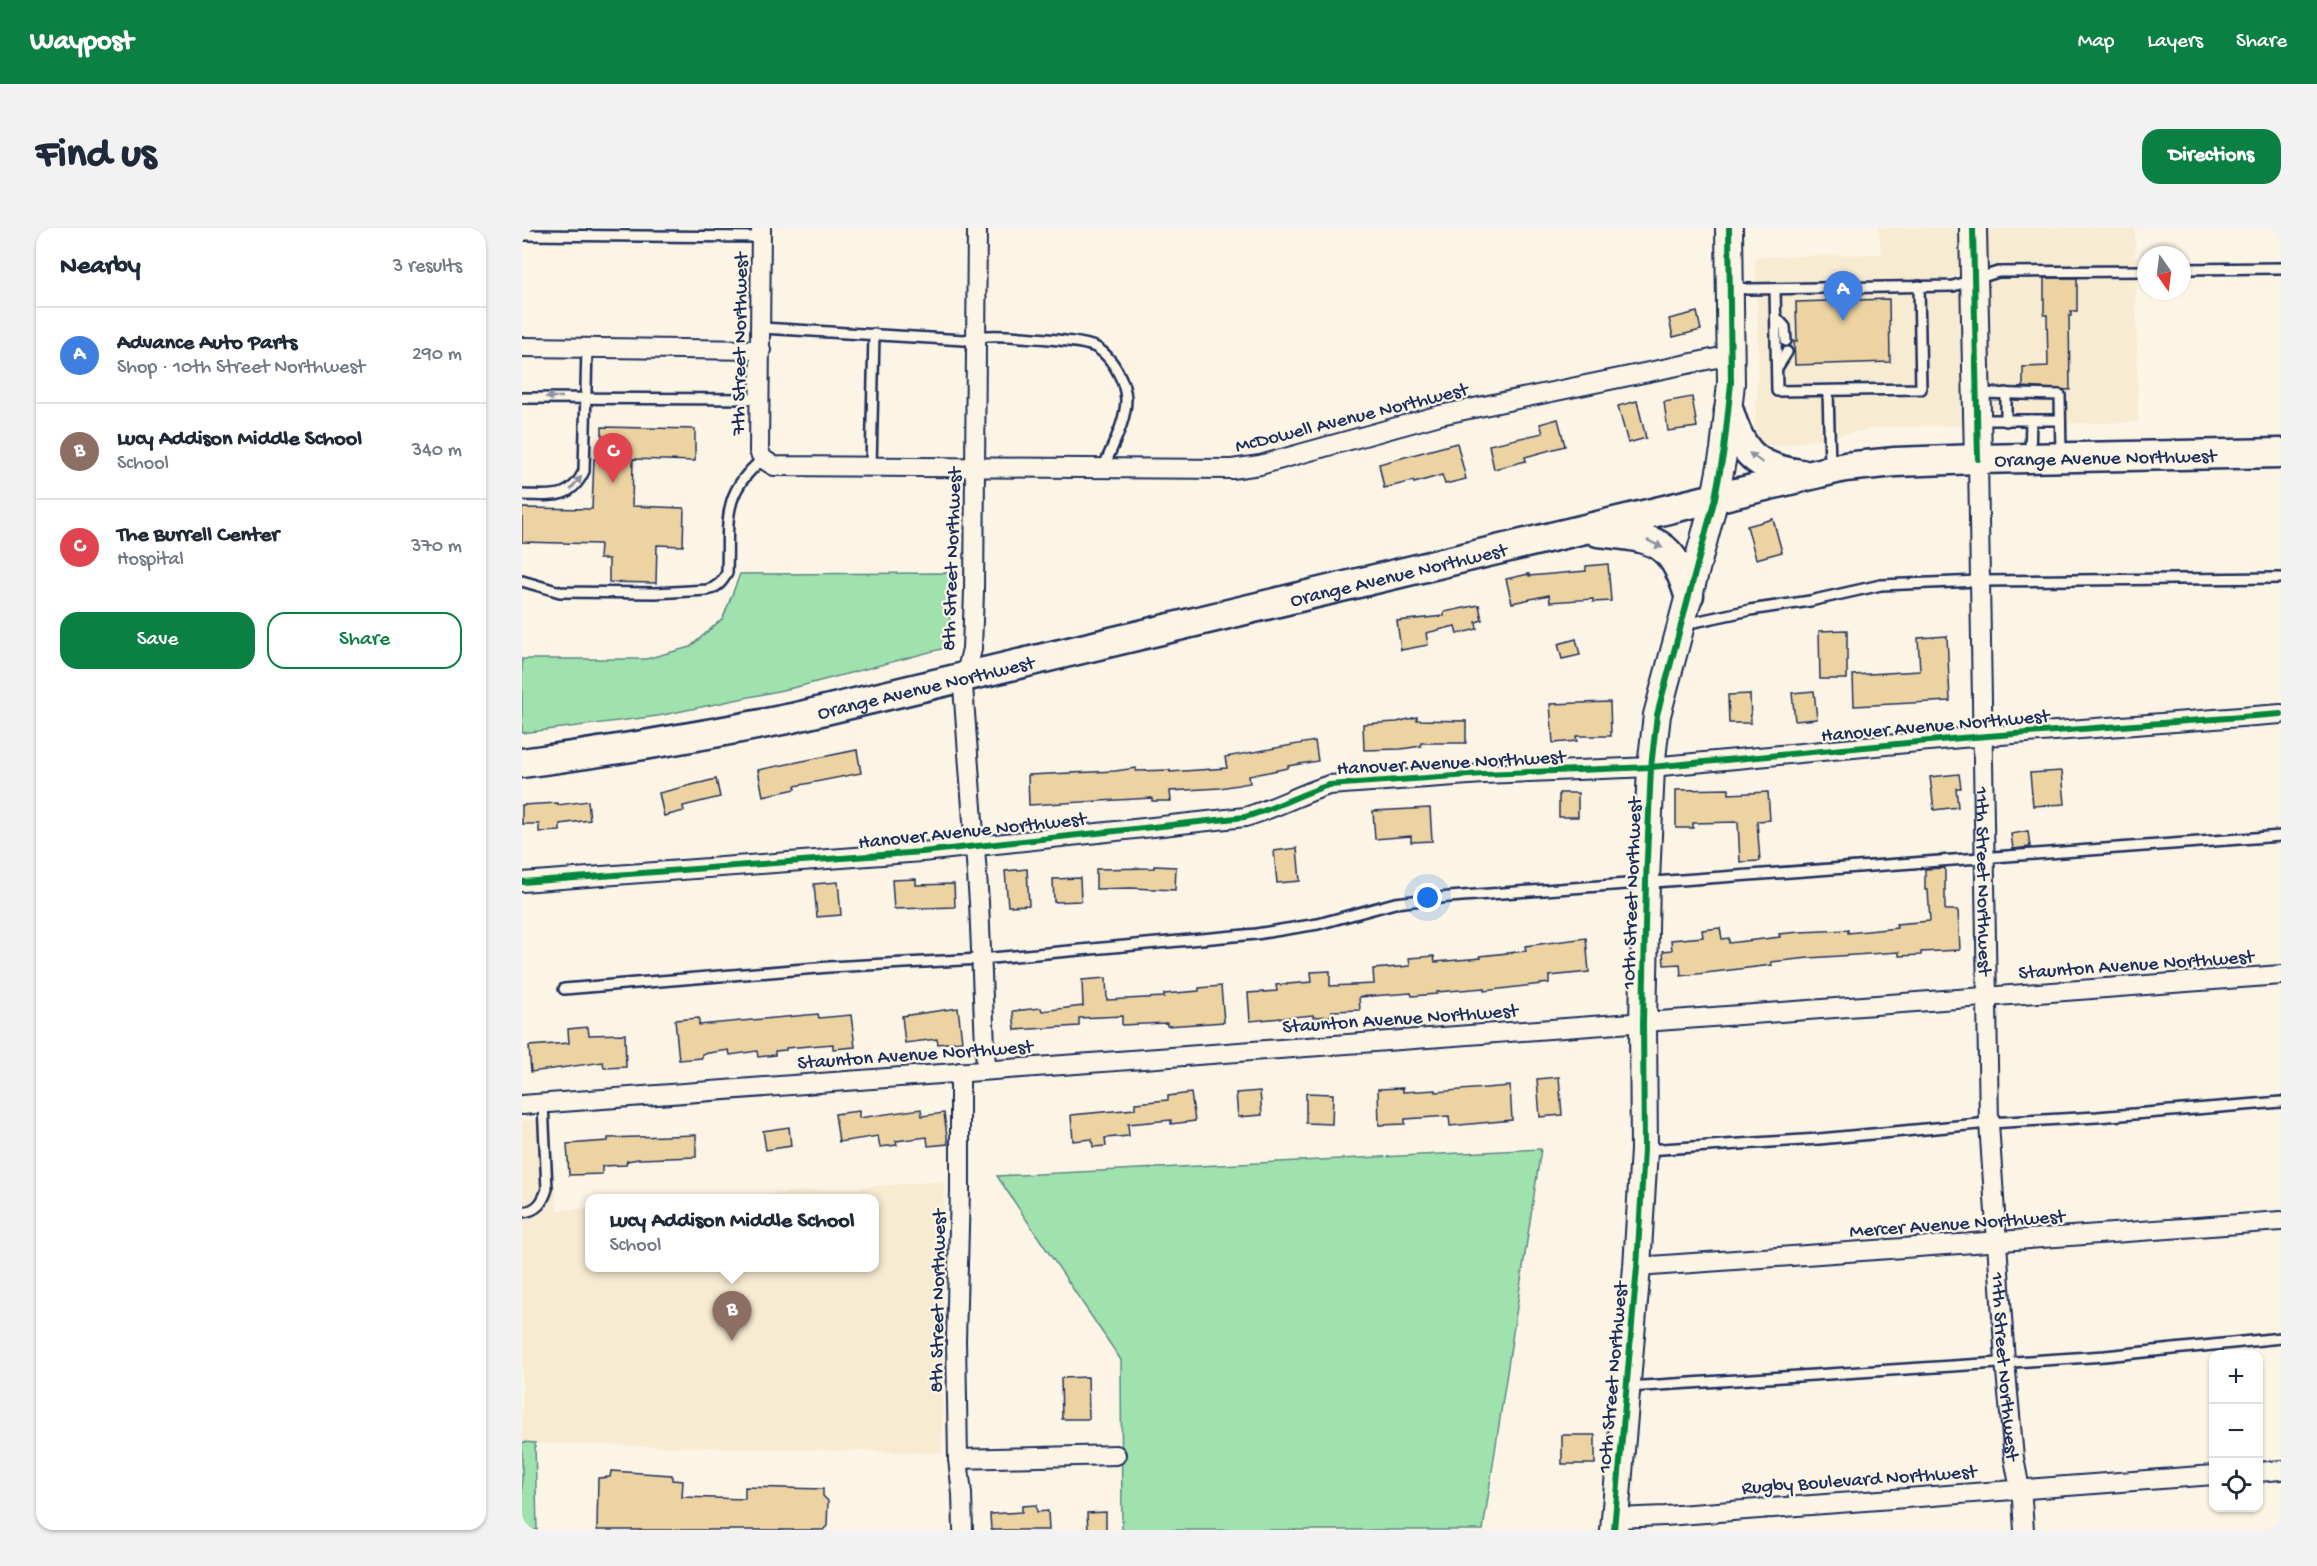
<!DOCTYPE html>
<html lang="en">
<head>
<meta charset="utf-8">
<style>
	body { margin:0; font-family:"Gochi Hand",sans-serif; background:#f2f2f3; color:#1f2937 }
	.controls { position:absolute; right:18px; bottom:18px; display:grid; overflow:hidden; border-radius:12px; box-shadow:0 2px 4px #0004 }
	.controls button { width:54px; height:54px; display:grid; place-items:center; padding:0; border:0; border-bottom:2px solid #e0e1e3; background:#fff; color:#1f2937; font:30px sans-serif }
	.compass { position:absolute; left:1615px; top:18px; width:54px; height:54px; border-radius:50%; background:#fff; box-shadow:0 2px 4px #0004; rotate:166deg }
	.you { position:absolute; left:906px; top:670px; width:21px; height:21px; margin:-15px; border:4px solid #fff; border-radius:50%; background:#1a73e8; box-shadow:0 0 0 9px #1a73e833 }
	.badge { display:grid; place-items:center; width:39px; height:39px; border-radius:50%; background:#0b8043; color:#fff; font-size:20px; font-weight:700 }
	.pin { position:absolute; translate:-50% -50px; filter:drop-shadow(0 2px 3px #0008) }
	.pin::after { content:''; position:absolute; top:32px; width:21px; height:18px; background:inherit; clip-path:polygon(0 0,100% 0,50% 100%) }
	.popup { position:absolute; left:63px; top:966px; width:294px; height:78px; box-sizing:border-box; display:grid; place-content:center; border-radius:12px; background:#fff; filter:drop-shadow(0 2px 4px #0005); font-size:20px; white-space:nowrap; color:#747a83 }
	.popup b { font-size:22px; color:#1f2937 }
	.popup::after { content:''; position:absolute; left:50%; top:100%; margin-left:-12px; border:12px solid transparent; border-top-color:#fff }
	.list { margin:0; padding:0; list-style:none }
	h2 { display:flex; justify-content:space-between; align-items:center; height:78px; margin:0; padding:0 24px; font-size:26px }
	h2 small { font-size:20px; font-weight:400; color:#747a83 }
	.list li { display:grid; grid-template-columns:39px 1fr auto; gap:18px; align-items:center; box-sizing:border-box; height:96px; padding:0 24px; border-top:2px solid #e0e1e3 }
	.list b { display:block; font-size:22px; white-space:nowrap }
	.list p { margin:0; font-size:20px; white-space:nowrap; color:#747a83 }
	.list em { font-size:20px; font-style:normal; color:#747a83 }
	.actions { display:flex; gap:12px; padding:18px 24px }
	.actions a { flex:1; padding:14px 0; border:2px solid #0b8043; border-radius:18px; text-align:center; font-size:21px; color:#0b8043 }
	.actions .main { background:#0b8043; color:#fff }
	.icon { flex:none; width:33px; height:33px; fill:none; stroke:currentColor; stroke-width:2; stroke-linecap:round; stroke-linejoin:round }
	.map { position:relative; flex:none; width:1759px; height:1302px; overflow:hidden; border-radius:18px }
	header { display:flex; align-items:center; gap:36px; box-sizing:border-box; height:84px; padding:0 30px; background:#0b8043; color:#fff }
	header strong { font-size:28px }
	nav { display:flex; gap:33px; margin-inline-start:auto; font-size:21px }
	.intro { display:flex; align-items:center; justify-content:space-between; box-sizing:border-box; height:144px; padding:0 36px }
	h1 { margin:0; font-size:42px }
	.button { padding:15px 27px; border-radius:18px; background:#0b8043; color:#fff; font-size:21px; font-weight:700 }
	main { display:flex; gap:36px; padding:0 36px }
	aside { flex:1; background:#fff; border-radius:18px; box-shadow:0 2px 4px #0004 }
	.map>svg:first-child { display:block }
	.built { fill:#f7ebd1 }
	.green { fill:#9fe2ad; stroke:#5d8886; stroke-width:1.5 }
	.building { fill:#ecd3a1; stroke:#1b2f5e; stroke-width:1.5 }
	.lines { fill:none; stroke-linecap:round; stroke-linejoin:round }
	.lane-casing { stroke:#1b2f5e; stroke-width:14 }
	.street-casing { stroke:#1b2f5e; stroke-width:22 }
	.secondary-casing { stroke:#1b2f5e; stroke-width:30 }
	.primary-casing { stroke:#1b2f5e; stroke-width:33 }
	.lane { stroke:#fcf5e5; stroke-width:9 }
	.street { stroke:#fcf5e5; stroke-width:18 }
	.secondary { stroke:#fcf5e5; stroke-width:26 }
	.primary { stroke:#fcf5e5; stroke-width:28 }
	.cycleway-casing { stroke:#fcf5e5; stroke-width:10 }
	.cycleway { stroke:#00873e; stroke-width:6 }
	.oneway { fill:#8c92a2 }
	.labels { text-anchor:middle; stroke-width:4.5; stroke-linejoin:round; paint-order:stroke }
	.street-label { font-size:20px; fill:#1b2f5e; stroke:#fcf5e5 }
</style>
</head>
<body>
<header>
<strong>Waypost</strong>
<nav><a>Map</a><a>Layers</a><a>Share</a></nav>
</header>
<div class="intro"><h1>Find us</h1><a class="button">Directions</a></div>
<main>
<aside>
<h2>Nearby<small>3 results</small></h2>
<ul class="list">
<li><span class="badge" style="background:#3f7fe0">A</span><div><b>Advance Auto Parts</b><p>Shop · 10th Street Northwest</p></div><em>290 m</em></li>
<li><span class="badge" style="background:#8d6e63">B</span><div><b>Lucy Addison Middle School</b><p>School</p></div><em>340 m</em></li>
<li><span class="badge" style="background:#e0444e">C</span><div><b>The Burrell Center</b><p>Hospital</p></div><em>370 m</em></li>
</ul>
<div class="actions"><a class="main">Save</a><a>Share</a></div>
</aside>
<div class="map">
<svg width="1759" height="1302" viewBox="0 0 1759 1302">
	<rect width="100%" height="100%" fill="#fcf5e5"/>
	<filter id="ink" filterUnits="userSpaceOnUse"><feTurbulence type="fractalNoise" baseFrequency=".0167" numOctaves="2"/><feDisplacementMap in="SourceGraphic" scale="12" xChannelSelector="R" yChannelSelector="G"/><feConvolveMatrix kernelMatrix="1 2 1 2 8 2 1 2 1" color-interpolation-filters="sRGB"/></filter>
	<g filter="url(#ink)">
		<g class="built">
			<polygon points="1356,0 1613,0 1616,194 1360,199 1257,218 1244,217 1235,209 1233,196 1237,129 1233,29 1360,26"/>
			<polygon points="29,890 35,982 67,980 68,1040 352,1040 352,970 191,970 422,953 420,1225 0,1215 0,893"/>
		</g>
		<g class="green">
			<polygon points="429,345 427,419 275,459 136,488 0,505 0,431 124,431 168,419 201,390 218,346"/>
			<polygon points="1019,921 961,1302 600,1302 599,1132 475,948"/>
			<polygon points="0,1214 13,1215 15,1302 0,1302"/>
		</g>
		<g class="building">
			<polygon points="1522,50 1555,50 1555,83 1549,83 1549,88 1547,88 1548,162 1501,159 1501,139 1526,138 1525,87 1522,87"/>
			<polygon points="1367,71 1368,134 1273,137 1272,113 1275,113 1274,74"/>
			<polygon points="1175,84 1179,102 1151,109 1147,91"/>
			<polygon points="1170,169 1175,199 1146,203 1142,174"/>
			<polygon points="1115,173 1124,210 1106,215 1096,178"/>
			<polygon points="1036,191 1043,218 1003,229 1004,233 972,241 967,217 1021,205 1018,196"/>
			<polygon points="80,199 173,201 173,233 111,231 110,278 162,280 161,318 135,317 134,355 87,354 87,331 77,331 78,316 0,314 0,280 70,281 72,231 80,231"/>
			<polygon points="935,215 944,251 923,256 920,247 892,255 891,253 862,260 857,236"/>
			<polygon points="1251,291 1260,324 1234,331 1225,298"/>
			<polygon points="1086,336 1089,373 1071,374 1071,371 1028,374 1027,367 990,375 984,351 1007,346 1007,348 1064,343 1064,338"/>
			<polygon points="957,377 960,392 954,394 955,401 935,406 933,398 904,405 906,417 879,422 875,393 922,388 922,384"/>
			<polygon points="1325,402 1325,451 1298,451 1297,403"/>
			<polygon points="1425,408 1428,473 1332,478 1331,447 1398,443 1396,410"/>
			<polygon points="1054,411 1058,427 1040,431 1036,416"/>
			<polygon points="1292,463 1295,491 1273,493 1270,465"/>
			<polygon points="1228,466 1229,495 1207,495 1206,467"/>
			<polygon points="1088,474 1089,508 1054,508 1055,513 1031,515 1028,476"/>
			<polygon points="895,489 895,492 944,493 944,515 899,515 899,518 879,521 842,522 841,496 875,494"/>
			<polygon points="793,513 796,533 766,538 766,540 727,548 728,555 698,560 648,563 649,573 630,573 630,570 507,577 506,547 593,543 614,540 614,543 648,542 648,544 705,540 703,529"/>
			<polygon points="335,522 339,545 273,558 274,561 241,568 236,542"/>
			<polygon points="1540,543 1543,576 1511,578 1508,545"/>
			<polygon points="1437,546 1439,560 1434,560 1436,579 1412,582 1408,549"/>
			<polygon points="194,551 198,569 161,578 162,583 142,588 137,565"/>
			<polygon points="1207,561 1207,566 1246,564 1248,592 1235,593 1238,633 1218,634 1216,594 1171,595 1171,600 1154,600 1154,562"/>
			<rect x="1037" y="565" width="19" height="24"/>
			<polygon points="66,573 68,592 38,596 38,603 17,604 17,596 0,596 0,577 36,575 36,577"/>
			<polygon points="908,580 910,613 889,614 889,608 853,611 851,583"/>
			<polygon points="1506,603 1508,619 1491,621 1489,606"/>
			<polygon points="775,620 778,653 755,655 752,623"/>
			<polygon points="632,638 654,639 653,662 609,660 574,661 574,641 632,640"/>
			<polygon points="1423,640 1423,682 1436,682 1438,722 1399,724 1399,727 1377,728 1377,724 1287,730 1249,734 1250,737 1159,748 1158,736 1142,737 1141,723 1150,722 1149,712 1181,709 1180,702 1198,700 1200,711 1207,710 1207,715 1258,709 1257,706 1278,704 1326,702 1326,705 1375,700 1374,696 1408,693 1406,662 1403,662 1403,641"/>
			<polygon points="505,641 507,677 486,678 483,643"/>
			<polygon points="558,650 559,673 532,674 531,651"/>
			<polygon points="394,651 394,657 432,656 433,679 372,681 370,652"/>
			<polygon points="316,654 319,687 295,689 292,656"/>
			<polygon points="1064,710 1067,744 1027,748 1027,755 962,763 962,760 915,764 915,766 890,768 889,765 837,769 838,782 810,783 810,788 791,789 791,787 728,793 726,765 755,763 754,757 790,754 789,744 808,743 808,758 852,756 851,741 888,738 887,730 912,728 913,734 959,730 958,728 1004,723 1003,718"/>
			<polygon points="584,750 585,772 642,769 642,766 677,763 677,760 699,758 702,794 645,798 645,795 600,797 600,788 557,790 557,798 493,802 491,783 519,780 520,783 561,778 560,752"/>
			<polygon points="436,780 440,813 416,816 415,811 383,815 380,788"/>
			<polygon points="296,786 297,790 329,787 333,819 311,821 311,816 264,820 264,822 253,823 253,827 236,829 235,823 208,827 207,822 180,826 180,830 157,832 153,792 177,790 177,797"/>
			<polygon points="66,799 67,807 103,806 104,839 82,840 81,834 9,844 7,818 47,815 46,801"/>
			<polygon points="1037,849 1040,887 1018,889 1015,851"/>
			<polygon points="988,858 990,892 928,898 927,888 883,891 883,896 857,897 856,861 881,860 881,864 914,862 914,864"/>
			<polygon points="738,863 740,887 716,889 714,865"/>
			<polygon points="669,865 673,893 649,896 649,892 606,896 607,908 583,910 584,918 571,919 570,911 551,913 549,887 613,881 613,875 646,872 646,868"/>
			<polygon points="784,865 811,866 810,896 784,895"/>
			<polygon points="399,881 400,888 422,885 426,916 406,918 405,909 374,913 375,917 358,919 356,908 317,914 313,886 337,883 337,890"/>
			<polygon points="267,899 269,918 244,922 241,903"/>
			<polygon points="174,907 174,929 117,931 105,933 104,937 80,938 80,946 47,947 45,916 86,913 86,910"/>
			<polygon points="566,1149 567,1191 540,1191 539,1150"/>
			<rect x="1040" y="1207" width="33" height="29"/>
			<polygon points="89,1243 150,1247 150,1252 161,1253 160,1269 223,1271 223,1259 301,1261 301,1268 306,1273 305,1298 301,1302 75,1302 76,1250 88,1249"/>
			<polygon points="514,1277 515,1284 526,1283 527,1302 469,1302 468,1286 500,1284 500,1278"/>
			<polygon points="584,1284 584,1302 566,1302 565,1285"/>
		</g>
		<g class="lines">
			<defs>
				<g id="lane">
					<polyline points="0,7 239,9"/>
					<polyline points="1660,41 1759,40"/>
					<polyline points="1209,59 1226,61 1431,58 1476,44 1624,43"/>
					<polyline points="1253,61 1255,163 1399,161 1397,58"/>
					<polyline points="1254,89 1263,99 1264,113"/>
					<path d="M240 100 442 112C450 111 458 109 465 108 484 107 562 112 575 120 591 130 603 153 604 171 604 195 589 220 581 241"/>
					<polyline points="1255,140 1265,124"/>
					<polyline points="1306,163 1308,238"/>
					<polyline points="1456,165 1538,167 1539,227"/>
					<polyline points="0,170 238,171"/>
					<polyline points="1457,192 1538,192"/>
					<polyline points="1484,193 1484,165"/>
					<polyline points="1508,228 1509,192"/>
					<polyline points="349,240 352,106"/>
					<path d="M0 267C29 267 48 273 62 243L65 119"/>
					<path d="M0 353 38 364 133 365 185 362C196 359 200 354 205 345 207 294 198 266 241 231"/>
					<polyline points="1163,396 1228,382 1288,373 1359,357 1457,353 1759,350"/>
					<polyline points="42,761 307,739 459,731 734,706 796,696 873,675 927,669 1759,608"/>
					<polyline points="1124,922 1297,911 1467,895 1575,889 1759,874"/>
					<path d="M0 984C15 983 21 974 25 961L21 876"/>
					<polyline points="1106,1159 1583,1128 1759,1110"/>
				</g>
				<g id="street">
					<polyline points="239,0 237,223 241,231 252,238 710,241 738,237 918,187 1209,127"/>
					<polyline points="455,0 452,363 450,421 441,458 457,674 464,842"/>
					<polyline points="0,119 239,122"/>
					<path id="s1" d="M1456 231 1467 895 1483 1133 1492 1230 1500 1272 1502 1302"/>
					<path d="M0 654 400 624 723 589C752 581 778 566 807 557L961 546 1129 539 1439 510 1759 486"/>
					<polyline points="438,844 438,963 434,1112 436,1231 440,1266 441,1302"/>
					<polyline points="0,877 1759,747"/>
					<polyline points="1115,1039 1759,993"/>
					<polyline points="436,1231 594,1227"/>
					<polyline points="1736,1244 1759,1242"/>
					<polyline points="1093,1290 1143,1288 1692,1247"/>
				</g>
				<g id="secondary">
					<polyline points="1451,0 1456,231"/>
					<polyline points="1092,1302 1115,1039 1122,922 1121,795 1124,653 1129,539 1135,487 1193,270 1202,222 1209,155 1207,0"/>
				</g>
				<g id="primary">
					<path d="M1207 183C1220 226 1234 240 1279 246"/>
					<path d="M1076 304C1131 310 1149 310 1167 367"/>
					<path id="s2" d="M0 535C91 523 180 508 270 490L1323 239 1373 234 1456 231 1759 225"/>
				</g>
			</defs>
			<use href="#lane" class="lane-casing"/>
			<use href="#street" class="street-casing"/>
			<use href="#secondary" class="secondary-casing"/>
			<use href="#primary" class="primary-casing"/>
			<use href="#lane" class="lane"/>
			<use href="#street" class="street"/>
			<use href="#secondary" class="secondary"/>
			<use href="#primary" class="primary"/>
			<defs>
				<g id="cycleway">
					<polyline points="1451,0 1456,231"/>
					<path d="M0 654 400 624 723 589C752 581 778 566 807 557L961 546 1129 539 1439 510 1759 486"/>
					<polyline points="1092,1302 1115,1039 1122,922 1121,795 1124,653 1129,539 1135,487 1193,270 1202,222 1209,155 1207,0"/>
				</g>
			</defs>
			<use href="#cycleway" class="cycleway-casing"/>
			<use href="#cycleway" class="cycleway"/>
		</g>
		<defs><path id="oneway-solid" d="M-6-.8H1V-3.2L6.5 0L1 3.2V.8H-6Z" transform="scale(1.5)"/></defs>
		<g class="oneway">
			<use href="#oneway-solid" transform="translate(32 169) rotate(180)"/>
			<use href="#oneway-solid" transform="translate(1234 230) rotate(-143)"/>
			<use href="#oneway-solid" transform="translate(54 255) rotate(-50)"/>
			<use href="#oneway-solid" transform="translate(1133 316) rotate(27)"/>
		</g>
	</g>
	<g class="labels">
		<g class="street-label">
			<text transform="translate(216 116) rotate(-89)" y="7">7th Street Northwest</text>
			<text transform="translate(829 188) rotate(-14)" y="7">McDowell Avenue Northwest</text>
			<text dy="7" stroke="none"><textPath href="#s2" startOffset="1617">Orange Avenue Northwest</textPath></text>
			<text transform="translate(428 331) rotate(-88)" y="7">8th Street Northwest</text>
			<text dy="7" stroke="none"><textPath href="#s2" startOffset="897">Orange Avenue Northwest</textPath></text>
			<text dy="7" stroke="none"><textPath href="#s2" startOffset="411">Orange Avenue Northwest</textPath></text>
			<text transform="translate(1413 496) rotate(-5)" y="7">Hanover Avenue Northwest</text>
			<text transform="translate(929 533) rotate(-3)" y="7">Hanover Avenue Northwest</text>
			<text transform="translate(450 601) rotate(-6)" y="7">Hanover Avenue Northwest</text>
			<text dy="7" stroke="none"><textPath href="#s1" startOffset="422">11th Street Northwest</textPath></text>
			<text transform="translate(1108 665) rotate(-88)" y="7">10th Street Northwest</text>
			<text transform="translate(1614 735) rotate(-4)" y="7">Staunton Avenue Northwest</text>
			<text transform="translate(878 789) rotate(-4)" y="7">Staunton Avenue Northwest</text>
			<text transform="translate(393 825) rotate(-4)" y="7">Staunton Avenue Northwest</text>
			<text transform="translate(1435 994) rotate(-4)" y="7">Mercer Avenue Northwest</text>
			<text transform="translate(414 1073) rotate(-89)" y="7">8th Street Northwest</text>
			<text dy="7" stroke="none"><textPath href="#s1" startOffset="908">11th Street Northwest</textPath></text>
			<text transform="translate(1089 1149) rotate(-85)" y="7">10th Street Northwest</text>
			<text transform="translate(1337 1250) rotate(-4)" y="7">Rugby Boulevard Northwest</text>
		</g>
	</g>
</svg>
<div class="controls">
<button>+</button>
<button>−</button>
<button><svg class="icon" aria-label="locate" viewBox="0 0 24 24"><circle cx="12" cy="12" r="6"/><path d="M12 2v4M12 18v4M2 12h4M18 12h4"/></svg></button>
</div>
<svg class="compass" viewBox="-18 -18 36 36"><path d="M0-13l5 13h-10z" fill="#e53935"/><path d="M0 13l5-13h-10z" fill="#747a83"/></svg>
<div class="you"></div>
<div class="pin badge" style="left:1321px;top:93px;background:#3f7fe0">A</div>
<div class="pin badge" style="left:210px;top:1113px;background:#8d6e63">B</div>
<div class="popup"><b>Lucy Addison Middle School</b>School</div>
<div class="pin badge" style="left:91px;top:255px;background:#e0444e">C</div>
</div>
</main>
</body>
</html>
